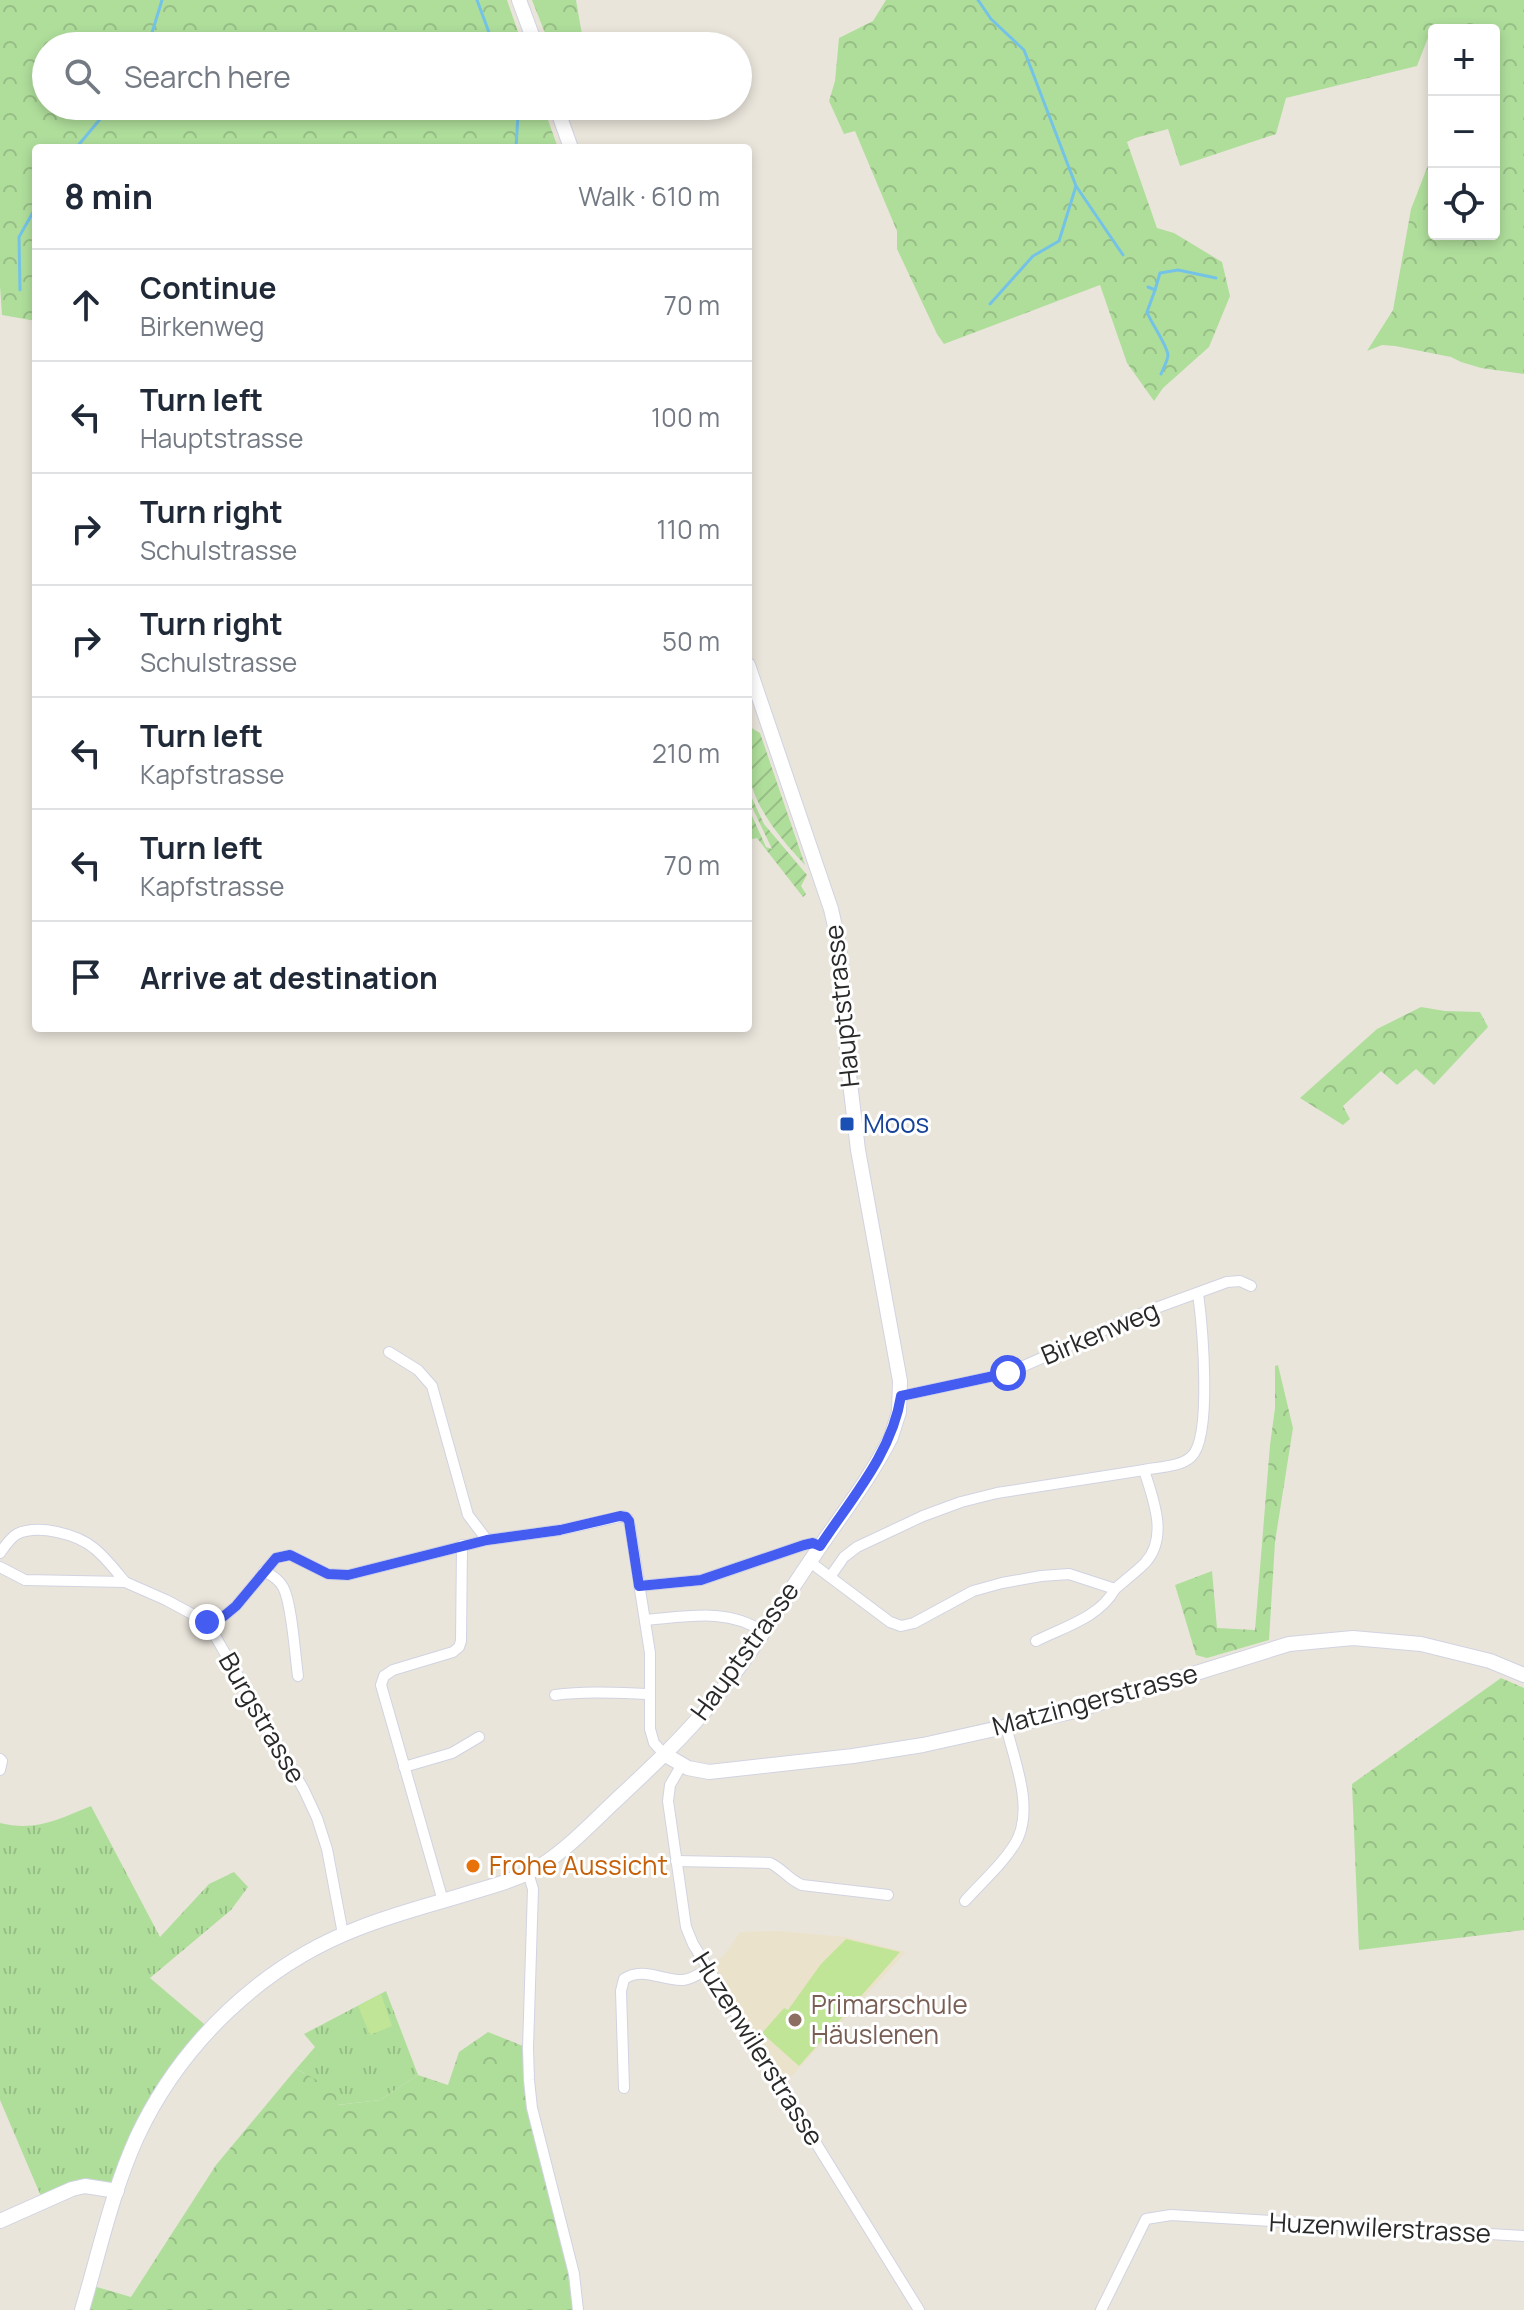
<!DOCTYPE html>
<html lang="en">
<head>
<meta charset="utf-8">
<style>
	body { margin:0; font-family:Manrope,sans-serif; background:#f6f6f7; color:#1f2937 }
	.controls { position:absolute; right:24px; top:24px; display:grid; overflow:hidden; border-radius:8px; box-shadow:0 4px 12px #0003 }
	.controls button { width:72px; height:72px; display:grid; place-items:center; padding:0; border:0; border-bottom:2px solid #e0e1e3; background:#fff; color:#1f2937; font:40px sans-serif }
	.stop { position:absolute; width:24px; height:24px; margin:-18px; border:6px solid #445cef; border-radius:50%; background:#fff }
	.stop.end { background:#445cef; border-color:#fff; box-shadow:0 2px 8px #0008 }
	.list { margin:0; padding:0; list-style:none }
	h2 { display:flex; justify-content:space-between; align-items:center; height:104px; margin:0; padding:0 32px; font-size:34px }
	h2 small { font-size:26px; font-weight:400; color:#747a83 }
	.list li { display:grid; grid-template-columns:52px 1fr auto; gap:24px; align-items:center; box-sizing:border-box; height:112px; padding:0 32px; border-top:2px solid #e0e1e3 }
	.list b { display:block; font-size:30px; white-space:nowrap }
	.list p { margin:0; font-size:26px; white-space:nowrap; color:#747a83 }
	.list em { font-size:26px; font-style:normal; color:#747a83 }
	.icon { flex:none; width:44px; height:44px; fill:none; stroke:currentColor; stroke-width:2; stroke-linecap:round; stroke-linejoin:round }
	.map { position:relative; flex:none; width:1524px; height:2310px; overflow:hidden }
	.search { position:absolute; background:#fff; box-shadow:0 4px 12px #0003; left:32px; top:32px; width:720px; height:88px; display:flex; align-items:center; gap:20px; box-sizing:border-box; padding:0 28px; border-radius:44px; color:#747a83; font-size:30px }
	.panel { position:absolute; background:#fff; box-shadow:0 4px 12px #0003; left:32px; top:144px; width:720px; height:888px; border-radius:8px }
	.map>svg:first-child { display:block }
	.education { fill:#ebe2cb }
	.grass { fill:url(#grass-tufts) }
	.forest { fill:url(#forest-crowns) }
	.garden { fill:url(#garden-furrows) }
	.pitch { fill:#c0e597 }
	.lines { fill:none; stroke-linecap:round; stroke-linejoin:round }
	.stream { stroke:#74c3e7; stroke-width:3 }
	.street-casing { stroke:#d1d3e1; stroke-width:12 }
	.secondary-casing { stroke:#d1d3e1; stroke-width:16 }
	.street { stroke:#fff; stroke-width:10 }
	.secondary { stroke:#fff; stroke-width:14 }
	.route { stroke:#445cef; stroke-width:10 }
	.transit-dot { fill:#1a4fb4; stroke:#fff; stroke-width:3 }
	.food-dot { fill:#e8710a; stroke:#fff; stroke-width:3 }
	.education-dot { fill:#8d6e63; stroke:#fff; stroke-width:3 }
	.labels { text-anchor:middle; stroke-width:6; stroke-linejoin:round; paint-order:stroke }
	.street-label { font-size:26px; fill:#292929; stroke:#fff }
	.transit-label { font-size:26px; fill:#164399; stroke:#fff; text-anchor:start }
	.food-label { font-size:26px; fill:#c56008; stroke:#fff; text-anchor:start }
	.education-label { font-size:26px; fill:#785e54; stroke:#fff; text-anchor:start }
</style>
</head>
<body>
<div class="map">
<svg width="1524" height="2310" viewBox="0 0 1524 2310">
	<defs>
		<pattern id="grass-tufts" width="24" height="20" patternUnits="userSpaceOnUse" patternTransform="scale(2)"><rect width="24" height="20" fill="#afde9b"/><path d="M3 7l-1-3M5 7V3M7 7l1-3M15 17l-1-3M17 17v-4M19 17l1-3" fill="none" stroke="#97be86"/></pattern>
		<pattern id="forest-crowns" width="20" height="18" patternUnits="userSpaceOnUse" patternTransform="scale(2)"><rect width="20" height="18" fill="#afde9b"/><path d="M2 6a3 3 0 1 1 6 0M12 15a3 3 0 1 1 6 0" fill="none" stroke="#97be86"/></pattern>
		<pattern id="garden-furrows" width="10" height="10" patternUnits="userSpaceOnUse" patternTransform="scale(2)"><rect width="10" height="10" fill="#afde9b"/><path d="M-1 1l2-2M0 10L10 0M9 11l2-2" fill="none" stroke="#97be86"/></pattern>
	</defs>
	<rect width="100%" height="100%" fill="#eae5db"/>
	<polygon class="education" points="778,1931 846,1937 906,1952 790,2078 782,2079 710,1961 723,1957 740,1932"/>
	<g class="grass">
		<path d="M91 1806 160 1937 209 1884 234 1872 248 1887 231 1910 150 1978 210 2029 182 2061 117 2191 105 2188 43 2201 0 2100V1823C36 1832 59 1819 91 1806Z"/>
		<polygon points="386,1991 418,2075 380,2100 337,2105 304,2073 296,2069 315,2047 304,2034"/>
	</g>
	<g class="forest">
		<polygon points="0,0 507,0 523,46 46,46 46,106 543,106 558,148 36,148 36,321 2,315 0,286"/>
		<polygon points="532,0 576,0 583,40 574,46 550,46"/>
		<polygon points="886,0 1524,0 1524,374 1481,368 1461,362 1451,357 1395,346 1382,345 1367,351 1393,310 1411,209 1434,150 1434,234 1494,234 1494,30 1434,30 1434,35 1429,35 1417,66 1286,98 1276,134 1180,166 1168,129 1135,138 1127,142 1157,228 1174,233 1222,262 1230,296 1209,347 1163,388 1154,401 1127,363 1100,285 944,344 937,334 897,249 897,231 855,131 844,134 829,101 835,81 839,38 873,21"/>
		<polygon points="1421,1007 1445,1011 1480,1012 1488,1027 1434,1085 1416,1069 1397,1085 1381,1071 1343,1106 1350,1119 1343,1125 1300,1098 1377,1029"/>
		<polygon points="1278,1365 1293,1428 1275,1542 1269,1640 1207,1658 1196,1655 1175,1585 1212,1571 1217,1628 1255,1630 1270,1445 1275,1408 1275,1366"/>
		<polygon points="1501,1678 1524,1688 1524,1930 1359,1950 1352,1784"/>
		<polygon points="488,2032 528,2048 529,2080 578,2310 82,2310 90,2285 131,2297 216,2165 296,2069 334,2089 338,2105 380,2100 418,2075 448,2085 459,2052"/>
	</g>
	<g class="garden">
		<path d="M748 726 760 733 805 865C780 838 754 808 748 770 746 756 748 740 748 726Z"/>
		<polygon points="749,796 751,796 764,824 807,875 801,886 806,894 803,897 757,838 748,840 748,807 766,847 772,849 750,803"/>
	</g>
	<g class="pitch">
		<polygon points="846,1939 900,1952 799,2066 762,2033 784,2008 788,2010 821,1964"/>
		<polygon points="381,1994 392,2026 370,2035 358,2006"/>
	</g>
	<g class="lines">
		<g class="stream">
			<polyline points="477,0 494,46"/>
			<polyline points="978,0 991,19 1024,50 1076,186 1059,241 1033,256 990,304"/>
			<polyline points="148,46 162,0"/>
			<polyline points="515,106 518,115 516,148"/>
			<polyline points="76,148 111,106"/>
			<polyline points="1076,186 1123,255"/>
			<polyline points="1148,287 1155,290 1160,273 1178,270 1216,278"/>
			<polyline points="20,290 19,237 36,207"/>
			<path d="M1155 290 1147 312C1151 323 1167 345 1168 355 1168 360 1163 369 1161 374"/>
		</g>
		<defs>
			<g id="street">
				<polyline points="389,1352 418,1370 432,1386 468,1515 487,1540"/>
				<polyline points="901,1396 1008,1373 1145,1312 1227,1282 1240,1281 1251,1286"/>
				<path d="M1144 1470C1158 1467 1180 1467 1191 1457 1213 1438 1202 1323 1198 1293"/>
				<path d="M0 1553C5 1546 10 1538 17 1534 38 1524 78 1534 95 1549 106 1558 116 1571 125 1582"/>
				<path d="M810 1562 890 1622 901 1626 914 1623 973 1591 1002 1583 1041 1576 1069 1574 1115 1589C1125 1580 1136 1572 1145 1563 1169 1537 1153 1499 1144 1470L997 1493 961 1502 923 1516 857 1547 844 1557 830 1577"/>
				<polyline points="0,1567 25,1580 125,1582 166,1600 207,1622 304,1790 317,1818 327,1849 343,1934"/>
				<path d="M264 1571C271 1575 279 1579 283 1587 292 1603 295 1656 298 1676"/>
				<polyline points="639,1586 701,1580 804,1545 813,1543 820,1546"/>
				<path d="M645 1620C684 1617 729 1607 763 1632"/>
				<polyline points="207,1622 224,1616 236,1606 276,1558 290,1555 328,1574 348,1575 487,1540 560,1530 623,1516 628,1519 630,1526 650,1653 650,1729 654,1743 664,1754"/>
				<path d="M1036 1641C1064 1627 1100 1617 1115 1589"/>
				<path d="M555 1695C587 1691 618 1693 650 1694"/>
				<polyline points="0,1759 2,1761 0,1770"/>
				<polyline points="681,1766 670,1785 668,1801 686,1927 693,1944 919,2310"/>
				<polyline points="404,1767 452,1753 479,1737"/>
				<path d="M676 1861 770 1863C783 1869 789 1880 802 1885L888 1895"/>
				<polyline points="528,1873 533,1889 528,2048 529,2080 532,2108 574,2274 578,2310"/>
				<polyline points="443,1901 381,1685 384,1676 393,1670 453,1652 459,1647 461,1641 462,1545"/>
				<path d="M965 1901C981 1883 1008 1859 1018 1838 1033 1804 1014 1760 1006 1726"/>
				<path d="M624 2088 621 1991 624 1979C643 1966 662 1981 683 1980 692 1979 701 1973 708 1969"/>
				<polyline points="1101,2310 1146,2219 1171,2215 1524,2236"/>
			</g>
			<g id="secondary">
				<polyline points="519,0 536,46"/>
				<polyline points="556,106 571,148"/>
				<polyline points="664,1754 688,1768 709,1772 853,1756 923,1745 1071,1712 1289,1644 1353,1638 1421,1644 1490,1661 1524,1675"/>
				<polyline points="0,2221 72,2189 85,2186 117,2191"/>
				<path d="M82 2310C99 2253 112 2192 137 2137 181 2043 262 1965 359 1928 394 1914 430 1905 466 1894 492 1886 518 1880 542 1865 568 1848 590 1825 612 1804 646 1772 680 1741 709 1706 748 1659 779 1607 813 1557 839 1518 870 1479 891 1437L899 1412 900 1381 858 1150 849 1074 839 944 831 909 748 665"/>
			</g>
		</defs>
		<use href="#street" class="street-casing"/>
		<use href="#secondary" class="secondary-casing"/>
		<use href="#street" class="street"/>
		<use href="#secondary" class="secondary"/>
	</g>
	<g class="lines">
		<path class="route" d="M207 1622 224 1616 236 1606 276 1558 290 1555 328 1574 348 1575 487 1540 560 1530 620 1516 626 1517 629 1521 639 1586 701 1580 804 1545 813 1543 820 1546C851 1499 892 1453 901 1396L1008 1373"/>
	</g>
	<rect class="transit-dot" x="839" y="1116" width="16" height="16" rx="4"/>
	<circle class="food-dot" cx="473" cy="1866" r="8"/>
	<circle class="education-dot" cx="795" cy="2020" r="8"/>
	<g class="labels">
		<g class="street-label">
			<text transform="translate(842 1006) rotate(-96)" y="9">Hauptstrasse</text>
			<text transform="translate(1100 1333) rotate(-23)" y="9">Birkenweg</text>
			<text transform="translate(745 1651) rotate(-54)" y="9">Hauptstrasse</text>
			<text transform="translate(1095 1700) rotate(-15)" y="9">Matzingerstrasse</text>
			<text transform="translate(262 1718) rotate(60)" y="9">Burgstrasse</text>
			<text transform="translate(758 2049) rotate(58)" y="9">Huzenwilerstrasse</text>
			<text transform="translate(1380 2228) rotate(3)" y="9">Huzenwilerstrasse</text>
		</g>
		<g class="transit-label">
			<text x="863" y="1133">Moos</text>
		</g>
		<g class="food-label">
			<text x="489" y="1875">Frohe Aussicht</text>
		</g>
		<g class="education-label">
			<text x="811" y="2014">Primarschule<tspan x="811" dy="30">Häuslenen</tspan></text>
		</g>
	</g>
</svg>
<div class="controls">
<button>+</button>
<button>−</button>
<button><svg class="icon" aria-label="locate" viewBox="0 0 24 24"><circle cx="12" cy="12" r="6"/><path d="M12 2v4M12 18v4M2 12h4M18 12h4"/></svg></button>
</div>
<div class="stop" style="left:1008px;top:1373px"></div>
<div class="stop end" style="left:207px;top:1622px"></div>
<div class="search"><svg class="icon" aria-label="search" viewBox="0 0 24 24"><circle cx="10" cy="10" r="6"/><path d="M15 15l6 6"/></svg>Search here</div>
<section class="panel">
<h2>8 min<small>Walk · 610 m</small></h2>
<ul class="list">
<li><svg class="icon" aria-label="ahead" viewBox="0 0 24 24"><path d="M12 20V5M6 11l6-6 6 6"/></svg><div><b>Continue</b><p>Birkenweg</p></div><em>70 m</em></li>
<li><svg class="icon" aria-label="left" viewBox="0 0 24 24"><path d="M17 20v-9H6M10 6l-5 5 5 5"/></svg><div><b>Turn left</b><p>Hauptstrasse</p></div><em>100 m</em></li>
<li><svg class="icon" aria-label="right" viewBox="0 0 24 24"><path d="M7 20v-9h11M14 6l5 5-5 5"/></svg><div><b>Turn right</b><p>Schulstrasse</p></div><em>110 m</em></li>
<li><svg class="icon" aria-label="right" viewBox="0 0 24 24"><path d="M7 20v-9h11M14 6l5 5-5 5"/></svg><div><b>Turn right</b><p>Schulstrasse</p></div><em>50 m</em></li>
<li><svg class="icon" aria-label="left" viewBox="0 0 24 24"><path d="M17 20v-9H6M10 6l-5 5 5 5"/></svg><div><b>Turn left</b><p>Kapfstrasse</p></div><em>210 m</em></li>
<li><svg class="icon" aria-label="left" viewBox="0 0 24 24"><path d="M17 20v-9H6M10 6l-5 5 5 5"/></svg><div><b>Turn left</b><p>Kapfstrasse</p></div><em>70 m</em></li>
<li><svg class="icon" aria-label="arrive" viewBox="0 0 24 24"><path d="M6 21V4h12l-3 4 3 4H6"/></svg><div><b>Arrive at destination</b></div></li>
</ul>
</section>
</div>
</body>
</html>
